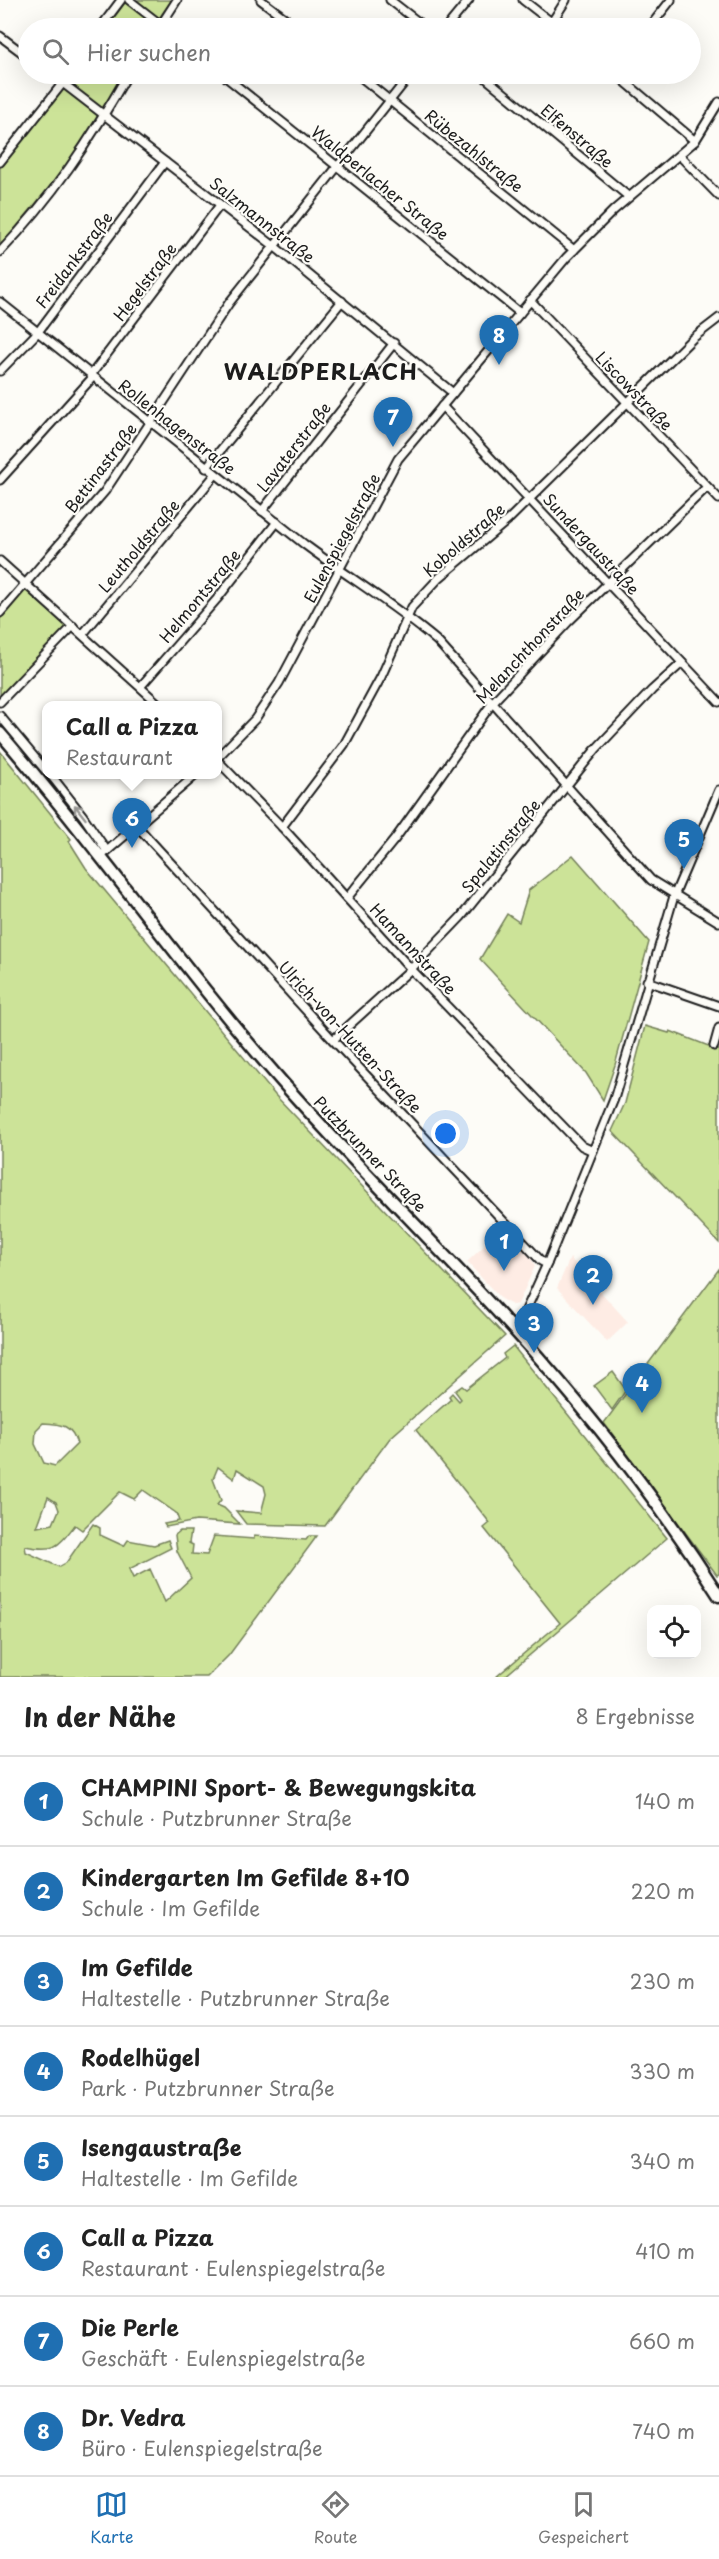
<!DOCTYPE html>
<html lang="de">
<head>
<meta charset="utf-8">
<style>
	body { margin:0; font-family:"Playpen Sans",sans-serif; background:#f2f2f2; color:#222 }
	.controls { position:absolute; right:18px; bottom:18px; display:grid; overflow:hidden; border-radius:12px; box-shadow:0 6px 24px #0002 }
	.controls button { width:54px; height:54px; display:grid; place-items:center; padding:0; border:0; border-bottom:2px solid #e0e0e0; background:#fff; color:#222; font:30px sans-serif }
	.you { position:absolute; left:446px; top:1134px; width:21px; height:21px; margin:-15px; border:4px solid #fff; border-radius:50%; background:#1a73e8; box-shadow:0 0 0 9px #1a73e833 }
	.badge { display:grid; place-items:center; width:39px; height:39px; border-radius:50%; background:#1f6fb2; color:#fff; font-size:20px; font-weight:700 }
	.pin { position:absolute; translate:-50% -50px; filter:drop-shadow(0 2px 3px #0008) }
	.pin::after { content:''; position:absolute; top:32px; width:21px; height:18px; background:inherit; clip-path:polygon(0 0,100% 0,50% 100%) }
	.popup { position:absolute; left:42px; top:701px; width:180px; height:78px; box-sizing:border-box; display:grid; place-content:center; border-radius:12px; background:#fff; filter:drop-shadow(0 2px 4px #0005); font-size:20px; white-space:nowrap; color:#767676 }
	.popup b { font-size:22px; color:#222 }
	.popup::after { content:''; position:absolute; left:50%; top:100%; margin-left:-12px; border:12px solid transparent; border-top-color:#fff }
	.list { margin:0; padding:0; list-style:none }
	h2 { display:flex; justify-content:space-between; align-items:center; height:78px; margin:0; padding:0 24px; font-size:26px }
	h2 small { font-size:20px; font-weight:400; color:#767676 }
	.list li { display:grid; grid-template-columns:39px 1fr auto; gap:18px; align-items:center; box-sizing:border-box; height:90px; padding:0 24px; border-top:2px solid #e0e0e0 }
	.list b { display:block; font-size:22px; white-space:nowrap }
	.list p { margin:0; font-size:20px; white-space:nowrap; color:#767676 }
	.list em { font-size:20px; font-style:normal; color:#767676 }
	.icon { flex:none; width:33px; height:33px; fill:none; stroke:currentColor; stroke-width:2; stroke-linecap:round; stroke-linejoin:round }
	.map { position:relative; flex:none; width:719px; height:1677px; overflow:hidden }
	.search { position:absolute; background:#fff; box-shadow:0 6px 24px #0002; left:18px; right:18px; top:18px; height:66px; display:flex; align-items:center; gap:15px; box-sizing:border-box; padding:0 21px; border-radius:33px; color:#767676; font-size:22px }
	.sheet { height:798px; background:#fff }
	nav { display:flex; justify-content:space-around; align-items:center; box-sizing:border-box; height:84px; border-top:2px solid #e0e0e0; background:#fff; font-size:16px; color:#767676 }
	nav a { display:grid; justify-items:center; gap:3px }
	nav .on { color:#1f6fb2 }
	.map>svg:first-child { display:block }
	.built { fill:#feece4 }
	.green { fill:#cce398; stroke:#74805a; stroke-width:1.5; fill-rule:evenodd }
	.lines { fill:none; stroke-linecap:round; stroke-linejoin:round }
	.minor-casing { stroke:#1c1c1c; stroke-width:11 }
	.secondary-casing { stroke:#1c1c1c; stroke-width:15 }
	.minor { stroke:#fdfcf7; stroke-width:7 }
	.secondary { stroke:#fdfcf7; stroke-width:10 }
	.oneway { stroke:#989794 }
	.labels { text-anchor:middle; stroke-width:4.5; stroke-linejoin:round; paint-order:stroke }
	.street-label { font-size:16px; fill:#1c1c1c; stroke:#fdfcf7 }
	.district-label { font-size:22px; font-weight:bold; letter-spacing:1.5px; fill:#1c1c1c; stroke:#fdfcf7 }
</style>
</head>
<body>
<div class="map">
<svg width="719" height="1677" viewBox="0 0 719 1677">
	<rect width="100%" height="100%" fill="#fdfcf7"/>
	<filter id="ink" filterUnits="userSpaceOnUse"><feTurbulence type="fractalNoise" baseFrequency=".0167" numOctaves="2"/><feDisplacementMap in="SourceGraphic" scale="12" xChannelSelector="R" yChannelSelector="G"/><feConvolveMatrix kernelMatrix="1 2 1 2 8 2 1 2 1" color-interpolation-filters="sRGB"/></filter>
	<g filter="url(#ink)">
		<g class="built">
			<polygon points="502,1229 531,1258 535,1266 518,1304 512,1305 501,1299 467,1262"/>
			<polygon points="570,1258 628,1322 607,1342 557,1288"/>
		</g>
		<g class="green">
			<polygon points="127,0 172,0 152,28 106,28"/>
			<polygon points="75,74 123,74 78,152 0,247 0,167"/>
			<polygon points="25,590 67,627 0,696 0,619"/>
			<path d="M0 751 71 839 69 841 86 868 275 1095 505 1336 390 1438 325 1526 246 1524 236 1511 261 1513 266 1494 264 1486 237 1469 234 1479 218 1467 213 1479 221 1500 217 1505 224 1508 240 1524 196 1521 166 1527 164 1524 179 1521 176 1513 143 1490 134 1499 120 1492 82 1530 75 1525C57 1548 55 1552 25 1546L26 1552 59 1567 66 1563 93 1524 100 1528V1535L124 1546 128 1540 154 1545 168 1540 171 1548 129 1569 133 1578 150 1569 165 1602 191 1578 177 1551 175 1535 180 1531H191L189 1543 193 1545 192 1554 207 1555 214 1536 254 1539V1536L306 1540 309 1536H317L229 1655 207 1677H0ZM43 1423C62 1424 72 1425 77 1444L55 1466 44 1463 35 1444 36 1430ZM48 1497 56 1502 59 1510 53 1524 37 1527Z"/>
			<polygon points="573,855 649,942 615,1065 603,1100 586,1073 480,959 507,914 519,922 529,890"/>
			<polygon points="645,1026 669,1033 670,1031 719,1050 719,1243 612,1131 625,1103"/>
			<polygon points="719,1269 719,1574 717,1575 604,1423"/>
			<polygon points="513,1346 667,1538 504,1677 496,1677 560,1623 484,1528 490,1523 416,1430 451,1399 449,1396 452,1393 459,1401 461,1399 455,1391 462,1386 466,1389 505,1358 503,1354"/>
			<polygon points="613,1372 626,1390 612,1410 594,1386"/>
		</g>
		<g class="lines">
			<defs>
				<g id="minor">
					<polyline points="129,0 165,28"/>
					<polyline points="261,0 298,28"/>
					<polyline points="390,0 426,28"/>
					<polyline points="523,0 559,28"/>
					<polyline points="552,22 566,0"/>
					<polyline points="100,28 121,0"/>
					<polyline points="159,28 177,0"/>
					<polyline points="446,28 469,0"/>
					<polyline points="649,28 671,0"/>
					<polyline points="0,36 28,57"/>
					<polyline points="51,74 274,246 453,393"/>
					<polyline points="222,74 520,313"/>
					<polyline points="357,74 574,250"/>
					<polyline points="481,74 629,197"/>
					<polyline points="616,74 695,141"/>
					<polyline points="680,156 719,196"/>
					<polyline points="0,162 70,74"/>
					<path d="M0 252C52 198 91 139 128 74"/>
					<polyline points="530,300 719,499"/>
					<path d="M0 302C101 383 202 464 304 544 348 577 395 605 437 641L651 880 719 922"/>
					<polyline points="0,371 38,332 165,162"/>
					<polyline points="91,375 220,205"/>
					<polyline points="442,406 719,702"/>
					<polyline points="206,468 342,301"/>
					<polyline points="0,480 93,377"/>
					<polyline points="262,511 394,343"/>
					<polyline points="0,561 161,706"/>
					<polyline points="0,613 105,491 229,303 411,74"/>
					<polyline points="83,634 215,475"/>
					<polyline points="141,686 217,599 277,522"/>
					<polyline points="0,702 73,626"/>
					<polyline points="0,716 46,771"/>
					<polyline points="218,757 255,719 279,683 398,459 566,258 614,210 695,141 719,102"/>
					<polyline points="218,761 282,827 411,969 582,1146 593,1151"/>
					<polyline points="50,774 83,816 107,851"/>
					<polyline points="137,826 333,1040 541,1261 547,1264"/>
					<polyline points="282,827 344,745 381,677 412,607 439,578 508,520 693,338 719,318"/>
					<polyline points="100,857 197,774"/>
					<polyline points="347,898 395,839 493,702 568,622 707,487"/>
					<polyline points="647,981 719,1006"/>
					<polyline points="333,1040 411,969 461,917 596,749 652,690 682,663"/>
					<polyline points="714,1046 719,1028"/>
					<polyline points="513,1328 521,1321 547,1264 614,1099 674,896 719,790"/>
				</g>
				<path id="secondary" d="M0 733C98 847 184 971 284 1084 359 1169 440 1248 516 1332 590 1413 660 1503 719 1596"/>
			</defs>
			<use href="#minor" class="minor-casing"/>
			<use href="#secondary" class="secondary-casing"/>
			<use href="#minor" class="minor"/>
			<use href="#secondary" class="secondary"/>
		</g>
		<defs><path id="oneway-shaft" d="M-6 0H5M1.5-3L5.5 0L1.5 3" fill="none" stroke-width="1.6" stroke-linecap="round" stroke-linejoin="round" transform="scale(1.5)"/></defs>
		<use class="oneway" href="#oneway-shaft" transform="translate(80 812) rotate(-128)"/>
	</g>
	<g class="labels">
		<g class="street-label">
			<text transform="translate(577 136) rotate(40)" y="6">Elfenstraße</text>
			<text transform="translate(474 151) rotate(39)" y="6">Rübezahlstraße</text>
			<text transform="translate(380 183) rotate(39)" y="6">Waldperlacher Straße</text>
			<text transform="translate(262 220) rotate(38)" y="6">Salzmannstraße</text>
			<text transform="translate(74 260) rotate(-53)" y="6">Freidankstraße</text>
			<text transform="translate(145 282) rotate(-53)" y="6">Hegelstraße</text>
			<text transform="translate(634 391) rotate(46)" y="6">Liscowstraße</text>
			<text transform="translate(177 427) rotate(38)" y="6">Rollenhagenstraße</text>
			<text transform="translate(294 447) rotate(-52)" y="6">Lavaterstraße</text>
			<text transform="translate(101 468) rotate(-53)" y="6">Bettinastraße</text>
			<text transform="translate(342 538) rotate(-62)" y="6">Eulenspiegelstraße</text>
			<text transform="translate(464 540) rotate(-41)" y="6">Koboldstraße</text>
			<text transform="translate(591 544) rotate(47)" y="6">Sundergaustraße</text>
			<text transform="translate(139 546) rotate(-50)" y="6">Leutholdstraße</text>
			<text transform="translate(200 596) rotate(-50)" y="6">Helmontstraße</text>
			<text transform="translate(530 646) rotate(-47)" y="6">Melanchthonstraße</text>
			<text transform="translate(501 846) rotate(-51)" y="6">Spalatinstraße</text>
			<text transform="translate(413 949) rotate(47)" y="6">Hamannstraße</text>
			<text transform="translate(350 1037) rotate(47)" y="6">Ulrich-von-Hutten-Straße</text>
			<text transform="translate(370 1154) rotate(46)" y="6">Putzbrunner Straße</text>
		</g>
		<g class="district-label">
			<text x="321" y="380">WALDPERLACH</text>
		</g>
	</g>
</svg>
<div class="controls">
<button><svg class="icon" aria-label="locate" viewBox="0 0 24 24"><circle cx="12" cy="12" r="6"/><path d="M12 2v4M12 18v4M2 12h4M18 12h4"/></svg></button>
</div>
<div class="you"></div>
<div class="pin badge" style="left:504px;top:1271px">1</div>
<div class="pin badge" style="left:593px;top:1305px">2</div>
<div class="pin badge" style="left:534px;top:1353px">3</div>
<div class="pin badge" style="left:642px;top:1413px">4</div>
<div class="pin badge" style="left:684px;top:869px">5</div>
<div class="pin badge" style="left:132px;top:848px">6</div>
<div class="popup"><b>Call a Pizza</b>Restaurant</div>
<div class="pin badge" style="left:393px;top:447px">7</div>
<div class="pin badge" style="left:499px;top:365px">8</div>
<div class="search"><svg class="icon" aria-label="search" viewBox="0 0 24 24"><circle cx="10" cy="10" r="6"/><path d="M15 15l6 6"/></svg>Hier suchen</div>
</div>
<section class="sheet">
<h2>In der Nähe<small>8 Ergebnisse</small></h2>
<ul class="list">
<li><span class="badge">1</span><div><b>CHAMPINI Sport- &amp; Bewegungskita</b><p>Schule · Putzbrunner Straße</p></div><em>140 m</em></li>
<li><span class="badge">2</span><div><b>Kindergarten Im Gefilde 8+10</b><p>Schule · Im Gefilde</p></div><em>220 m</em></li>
<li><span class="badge">3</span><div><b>Im Gefilde</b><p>Haltestelle · Putzbrunner Straße</p></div><em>230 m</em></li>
<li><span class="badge">4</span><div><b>Rodelhügel</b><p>Park · Putzbrunner Straße</p></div><em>330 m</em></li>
<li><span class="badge">5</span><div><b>Isengaustraße</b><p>Haltestelle · Im Gefilde</p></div><em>340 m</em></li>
<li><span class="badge">6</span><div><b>Call a Pizza</b><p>Restaurant · Eulenspiegelstraße</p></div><em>410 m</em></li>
<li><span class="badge">7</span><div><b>Die Perle</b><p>Geschäft · Eulenspiegelstraße</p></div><em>660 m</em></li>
<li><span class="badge">8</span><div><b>Dr. Vedra</b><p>Büro · Eulenspiegelstraße</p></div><em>740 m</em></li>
</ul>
</section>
<nav>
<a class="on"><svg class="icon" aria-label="map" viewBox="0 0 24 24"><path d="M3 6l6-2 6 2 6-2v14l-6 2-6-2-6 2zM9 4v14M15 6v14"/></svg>Karte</a>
<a><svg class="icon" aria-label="directions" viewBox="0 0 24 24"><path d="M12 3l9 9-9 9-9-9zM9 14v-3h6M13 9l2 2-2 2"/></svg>Route</a>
<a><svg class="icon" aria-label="saved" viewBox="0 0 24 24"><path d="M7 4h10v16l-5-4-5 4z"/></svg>Gespeichert</a>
</nav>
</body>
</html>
